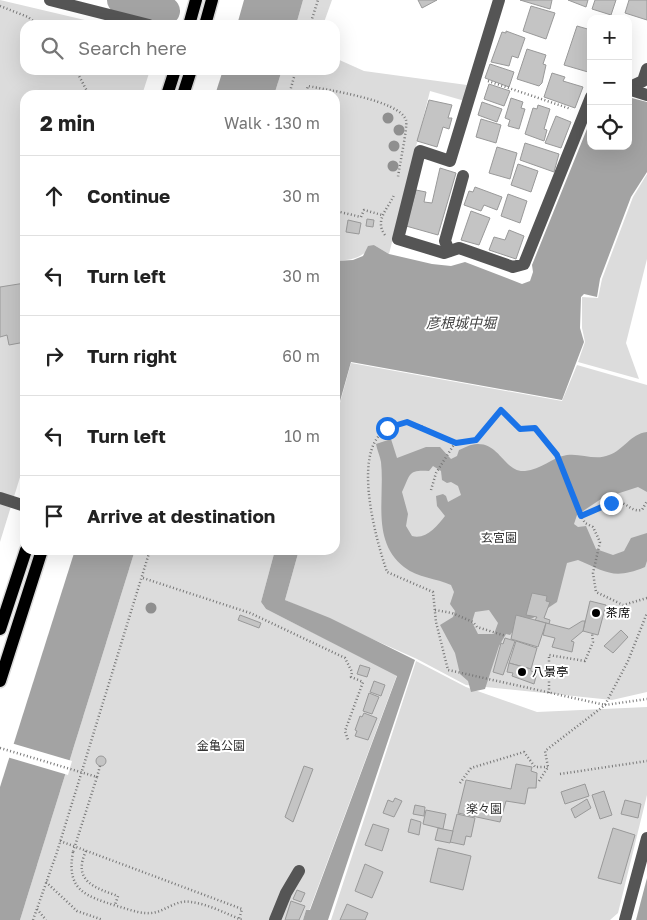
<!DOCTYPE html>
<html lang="en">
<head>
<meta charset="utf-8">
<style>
	body { margin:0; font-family:"Golos Text","Noto Sans JP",sans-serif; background:#f2f2f2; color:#222 }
	.controls { position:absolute; right:15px; top:15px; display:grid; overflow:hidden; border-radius:10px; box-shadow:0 5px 20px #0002 }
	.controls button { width:45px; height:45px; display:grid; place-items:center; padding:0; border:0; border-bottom:1px solid #e0e0e0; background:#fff; color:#222; font:25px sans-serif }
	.stop { position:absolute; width:15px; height:15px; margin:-11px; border:4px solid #1a73e8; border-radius:50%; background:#fff }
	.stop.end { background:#1a73e8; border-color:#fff; box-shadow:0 1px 5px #0008 }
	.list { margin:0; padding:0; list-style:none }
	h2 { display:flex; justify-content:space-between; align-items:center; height:65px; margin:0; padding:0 20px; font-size:21px }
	h2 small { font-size:16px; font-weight:400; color:#767676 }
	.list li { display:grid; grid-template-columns:32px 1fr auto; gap:15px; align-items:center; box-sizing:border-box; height:80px; padding:0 20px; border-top:1px solid #e0e0e0 }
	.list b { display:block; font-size:19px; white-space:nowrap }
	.list em { font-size:16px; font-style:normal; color:#767676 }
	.icon { flex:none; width:28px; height:28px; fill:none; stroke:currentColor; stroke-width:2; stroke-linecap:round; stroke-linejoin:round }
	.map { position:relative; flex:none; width:647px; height:920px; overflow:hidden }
	.search { position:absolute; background:#fff; box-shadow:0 5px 20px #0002; left:20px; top:20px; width:320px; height:55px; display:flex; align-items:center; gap:12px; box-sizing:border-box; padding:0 18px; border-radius:15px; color:#767676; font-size:19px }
	.panel { position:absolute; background:#fff; box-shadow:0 5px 20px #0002; left:20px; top:90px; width:320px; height:465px; border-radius:15px }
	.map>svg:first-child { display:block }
	.green { fill:#dcdcdc }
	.water { fill:#a3a3a3; fill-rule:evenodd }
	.pier { fill:#fff }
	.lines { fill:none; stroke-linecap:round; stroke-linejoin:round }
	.river { stroke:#a3a3a3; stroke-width:28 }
	.building { fill:#c4c4c4; stroke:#999 }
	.major-casing { stroke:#dbdbdb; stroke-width:15 }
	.path { stroke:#777; stroke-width:2.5; stroke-dasharray:1 2.5; stroke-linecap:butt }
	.minor { stroke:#555; stroke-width:12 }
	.major { stroke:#000; stroke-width:12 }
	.path-bridge { stroke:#777; stroke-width:2.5; stroke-dasharray:1 2.5; stroke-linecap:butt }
	.tree { fill:#8f8f8f }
	.route { stroke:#1a73e8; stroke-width:6 }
	.poi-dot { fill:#000; stroke:#fff; stroke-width:2 }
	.labels { text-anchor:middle; stroke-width:4; stroke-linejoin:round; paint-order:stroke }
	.park-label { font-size:12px; fill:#333; stroke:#fff }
	.poi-label { font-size:12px; fill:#000; stroke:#fff; text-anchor:start }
	.water-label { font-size:14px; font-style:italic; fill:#444; stroke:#fff }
</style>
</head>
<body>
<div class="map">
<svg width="647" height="920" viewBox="0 0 647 920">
	<rect width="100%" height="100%" fill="#fff"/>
	<g class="green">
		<polygon points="0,0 106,25 25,25 25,70 150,70 142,95 25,95 25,461 0,542"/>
		<polygon points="303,0 332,0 323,25 296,25"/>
		<path d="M335 58 364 71 467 85 465 101 430 91 389 254 374 245C361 258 353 260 335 261V95H274L282 70H335Z"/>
		<polygon points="647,174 647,259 626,343 639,379 578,362 585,342 582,328 582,297 598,298 602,279 633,197"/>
		<polygon points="351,363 562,401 577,365 647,385 647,692 612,700 466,685 417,659 285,600 299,550 335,550 335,421"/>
		<polygon points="135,550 275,550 261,602 266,609 397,675 309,911 306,910 303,920 20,920"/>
		<polygon points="416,661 466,687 537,712 647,707 647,795 618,913 610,920 331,920"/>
	</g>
	<g class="water">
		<polygon points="244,0 303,0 296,25 237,25"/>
		<polygon points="223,70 282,70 274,95 215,95"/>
		<polygon points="628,97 647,102 647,172 631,197 600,279 597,297 584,294 581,297 580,328 584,342 562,400 351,362 335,419 335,261 353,260 363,256 368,246 374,245 389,254 432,264 451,266 465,262 522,284 530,281 533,272 532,265 591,119 591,146 628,146"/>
		<path d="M647 432V492L638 487 601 499 577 515 574 524 578 527 586 526 596 549 613 555 624 551 631 538 647 533V561L645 567C614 580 606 572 578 560L567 563 557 602 533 618 520 622 510 635 506 634 499 646 485 689 471 692 468 681 460 674 455 653 440 625 453 617 455 611 450 604 454 592 451 585C436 578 418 578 404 567 371 541 385 498 381 462 380 456 377 450 376 444L391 439 397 458 426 447H440L451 459 457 456 459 450C464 448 471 444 477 444 500 443 505 473 525 471 541 470 552 457 567 455 581 453 595 461 609 455 624 450 630 434 647 432ZM433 466 441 471 442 480 447 483 451 482 458 486 461 495 448 502 446 496 443 494 436 496 437 506 445 516C437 526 426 540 412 536L406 526 408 514 402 492C411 473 408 470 429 471ZM489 610 498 623 494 634H478L472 622 475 612Z"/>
		<polygon points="75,550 135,550 20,920 0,920 0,787"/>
		<polygon points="275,550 299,550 285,600 330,618 415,660 328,920 303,920 306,910 310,910 397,676 266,609 261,602"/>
		<polygon points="647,878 647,920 636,920"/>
	</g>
	<polygon class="pier" points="11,743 72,761 68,775 7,757"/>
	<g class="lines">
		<polyline class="river" points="121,0 166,11"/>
	</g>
	<g class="building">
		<polygon points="418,0 437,0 422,8"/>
		<polygon points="520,0 552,0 550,9"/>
		<polygon points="568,0 588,0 586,7"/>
		<polygon points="595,0 616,0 611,15 592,9"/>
		<polygon points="629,0 647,0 647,20 625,13"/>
		<polygon points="531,6 555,13 546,39 523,31"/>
		<polygon points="577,26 591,30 591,62 588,72 564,65"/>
		<polygon points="506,31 525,38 518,58 512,56 509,66 491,62 502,32 506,33"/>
		<polygon points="527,49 546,55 543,64 546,65 542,83 539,86 517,79"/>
		<polygon points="490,64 514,72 509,87 485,78"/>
		<polygon points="552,73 565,77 563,81 583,87 575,108 544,97"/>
		<polygon points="489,84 510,91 504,106 484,99"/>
		<polygon points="511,98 523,102 521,108 525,109 519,129 508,126 510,120 505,118"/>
		<polygon points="429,100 452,105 448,118 452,118 449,129 443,127 437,147 417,141"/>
		<polygon points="482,102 502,109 497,122 478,115"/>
		<polygon points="538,105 550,109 544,129 547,130 544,141 525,134 533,108 537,109"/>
		<polygon points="556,116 571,122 561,148 545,143"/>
		<polygon points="481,119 501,125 496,143 476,137"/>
		<polygon points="525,143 559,154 554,172 520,160"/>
		<polygon points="497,147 517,153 510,179 489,173"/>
		<polygon points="518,164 538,171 531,192 511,185"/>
		<polygon points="440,168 456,173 438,235 406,226 416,190 426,192 424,202 432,203"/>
		<polygon points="475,187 502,197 497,210 484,205 481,211 464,205 469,191 473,192"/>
		<polygon points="508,194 527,201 520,223 501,216"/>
		<polygon points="471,211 490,218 479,245 461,240"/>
		<polygon points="367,219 374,220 373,227 366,226"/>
		<polygon points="348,220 361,223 359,234 346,232"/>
		<polygon points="509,230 524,236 516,259 489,250 494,237 505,240"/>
		<polygon points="25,283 25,342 9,345 7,335 0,337 0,287"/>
		<polygon points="532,593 547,596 546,601 550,602 544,618 550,620 549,624 535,620 537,617 526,615"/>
		<polygon points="590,601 606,605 598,635 583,631"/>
		<polygon points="240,615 261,623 259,628 238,620"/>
		<polygon points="516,615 546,623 538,647 511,639"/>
		<polygon points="582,621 585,621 583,631 571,641 574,642 572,652 552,647 555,638 543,635 546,623 569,629"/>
		<polygon points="621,630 628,637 613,653 604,646"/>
		<polygon points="505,638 515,641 503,675 493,672 501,643 503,644"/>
		<polygon points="516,641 537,648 531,669 509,663"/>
		<polygon points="509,663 531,669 531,671 537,673 534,684 512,676 513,673 507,672"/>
		<polygon points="360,665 370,668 367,677 357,674"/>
		<polygon points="374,681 385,685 381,696 370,692"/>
		<polygon points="369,693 379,697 372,714 363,711"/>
		<polygon points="364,713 377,718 368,740 355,736 357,731 355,730 360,716 362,717"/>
		<circle cx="101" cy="761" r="5"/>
		<polygon points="516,764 532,767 531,771 537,773 536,788 528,788 525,804 506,801 500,822 458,813 466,780 511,789"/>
		<polygon points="304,766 313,769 293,822 285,817"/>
		<polygon points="585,784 589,796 565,804 561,792"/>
		<polygon points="604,791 612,815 600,819 592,795"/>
		<polygon points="395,798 402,801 394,817 383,813 388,800 393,802"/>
		<polygon points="587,799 591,808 575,818 571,809"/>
		<polygon points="625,800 641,804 638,818 621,814"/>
		<polygon points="415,805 425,807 424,816 413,814"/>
		<polygon points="426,810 446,814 443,829 423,824"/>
		<polygon points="457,814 475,818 471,837 466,836 464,845 450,842"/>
		<polygon points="411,819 421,822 419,835 408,832"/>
		<polygon points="373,824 389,829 382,851 365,845"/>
		<polygon points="438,828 453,831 450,843 435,840"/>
		<polygon points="613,828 635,835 621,884 598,878"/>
		<polygon points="438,848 471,856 463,890 430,882"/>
		<polygon points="365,864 383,872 372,898 355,891"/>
		<polygon points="297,890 305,893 301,902 293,899"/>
		<polygon points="291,901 305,906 299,920 285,920"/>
		<polygon points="347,904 368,913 365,920 340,920"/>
	</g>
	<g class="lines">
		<defs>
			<g id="major">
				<polyline points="189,25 196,0"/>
				<polyline points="205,25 212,0"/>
				<polyline points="167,95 175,70"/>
				<polyline points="183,95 191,70"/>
				<polyline points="0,629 26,550"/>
				<polyline points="0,681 42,550"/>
			</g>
		</defs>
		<use href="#major" class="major-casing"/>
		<g class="path">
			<polyline points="0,6 28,17 38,25"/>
			<polyline points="310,25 318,0"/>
			<polyline points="76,70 89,95"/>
			<polyline points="488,81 571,109"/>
			<polyline points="289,95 296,70"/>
			<path d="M305 95 308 86C327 90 399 100 406 120 408 127 399 167 398 177"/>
			<polyline points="335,216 340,212 361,217 364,210 382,215"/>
			<path d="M385 235C374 220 388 209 394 195"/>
			<polyline points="431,490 436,473 455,443"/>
			<path d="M581 516C590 513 611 500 619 502 628 504 632 512 642 510L647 501"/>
			<polyline points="143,578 250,613 345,658 352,672 351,677 363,682 345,731 348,740"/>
			<path d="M647 598 623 605 596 592 593 573 600 542 593 527 585 523 581 516 557 455 535 428 520 429 501 410C494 419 485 434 476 439 452 453 432 425 409 423 404 422 398 425 394 426 347 439 376 540 387 572L433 592 436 622 448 670 605 705 628 661 647 613"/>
			<polyline points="435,610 452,613 473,622 477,627 506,636"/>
			<polyline points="549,693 549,655 585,661 593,642 592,633"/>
			<polyline points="560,774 647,761"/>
			<polyline points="97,777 100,766"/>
			<polyline points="539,781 548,767 545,751 605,705 647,699"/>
			<polyline points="460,783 471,768 524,752 535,767 548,767"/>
			<polyline points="60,841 242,909 239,919"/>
			<path d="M86 851C72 881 95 888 118 896L115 905"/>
			<path d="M73 852C66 890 85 896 117 906 128 909 139 914 151 913 165 912 176 899 191 902 208 904 227 914 242 920"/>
			<polyline points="46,882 77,911 103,920"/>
			<polyline points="37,909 46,920"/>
			<polyline points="33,920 57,852 150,550"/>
		</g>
		<g class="minor">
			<polyline points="50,0 149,25"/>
			<polyline points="499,0 450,161 420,151 398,239 444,253 459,248 513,267 524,264 591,97"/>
			<polyline points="628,88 643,81 647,69"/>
			<polyline points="628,89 647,95"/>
			<polyline points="449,251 445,241 463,176"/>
			<polyline points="0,498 25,506"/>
			<polyline points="275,920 286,893 299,871"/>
			<polyline points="625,920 647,838"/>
		</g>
		<use href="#major" class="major"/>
		<polyline class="path-bridge" points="0,748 97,777 73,852"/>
	</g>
	<g class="tree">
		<circle cx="388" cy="118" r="5.5"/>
		<circle cx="399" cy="130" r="5.5"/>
		<circle cx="394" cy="146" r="5.5"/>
		<circle cx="393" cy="166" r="5.5"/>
		<circle cx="151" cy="608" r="5.5"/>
	</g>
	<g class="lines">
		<polyline class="route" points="387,428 407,422 456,443 476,440 501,410 520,429 535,428 557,455 581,516 611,503"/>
	</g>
	<g class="poi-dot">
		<circle cx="596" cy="613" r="5"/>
		<circle cx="522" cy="672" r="5"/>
	</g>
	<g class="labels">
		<g class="park-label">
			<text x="499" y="542">玄宮園</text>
			<text x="221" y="750">金亀公園</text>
			<text x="484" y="813">楽々園</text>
		</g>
		<g class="poi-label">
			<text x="606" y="617">茶席</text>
			<text x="532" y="676">八景亭</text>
		</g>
		<g class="water-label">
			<text x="461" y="328">彦根城中堀</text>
		</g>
	</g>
</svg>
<div class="controls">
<button>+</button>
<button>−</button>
<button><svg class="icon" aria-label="locate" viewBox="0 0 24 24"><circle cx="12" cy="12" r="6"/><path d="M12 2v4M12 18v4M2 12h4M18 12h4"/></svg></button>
</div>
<div class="stop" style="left:387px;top:428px"></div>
<div class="stop end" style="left:611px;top:503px"></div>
<div class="search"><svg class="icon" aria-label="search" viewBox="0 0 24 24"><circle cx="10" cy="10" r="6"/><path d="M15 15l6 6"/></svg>Search here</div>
<section class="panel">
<h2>2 min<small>Walk · 130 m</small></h2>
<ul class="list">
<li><svg class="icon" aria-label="ahead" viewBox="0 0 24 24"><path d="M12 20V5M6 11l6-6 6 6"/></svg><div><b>Continue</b></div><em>30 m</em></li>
<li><svg class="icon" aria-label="left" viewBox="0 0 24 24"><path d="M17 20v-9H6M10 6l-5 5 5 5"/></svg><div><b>Turn left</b></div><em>30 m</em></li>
<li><svg class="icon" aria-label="right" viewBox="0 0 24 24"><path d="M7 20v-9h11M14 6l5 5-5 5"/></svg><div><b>Turn right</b></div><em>60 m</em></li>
<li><svg class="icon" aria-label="left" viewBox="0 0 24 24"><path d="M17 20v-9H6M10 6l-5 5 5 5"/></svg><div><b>Turn left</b></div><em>10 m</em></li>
<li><svg class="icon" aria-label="arrive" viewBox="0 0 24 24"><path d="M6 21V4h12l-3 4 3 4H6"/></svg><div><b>Arrive at destination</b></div></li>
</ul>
</section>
</div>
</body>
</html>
